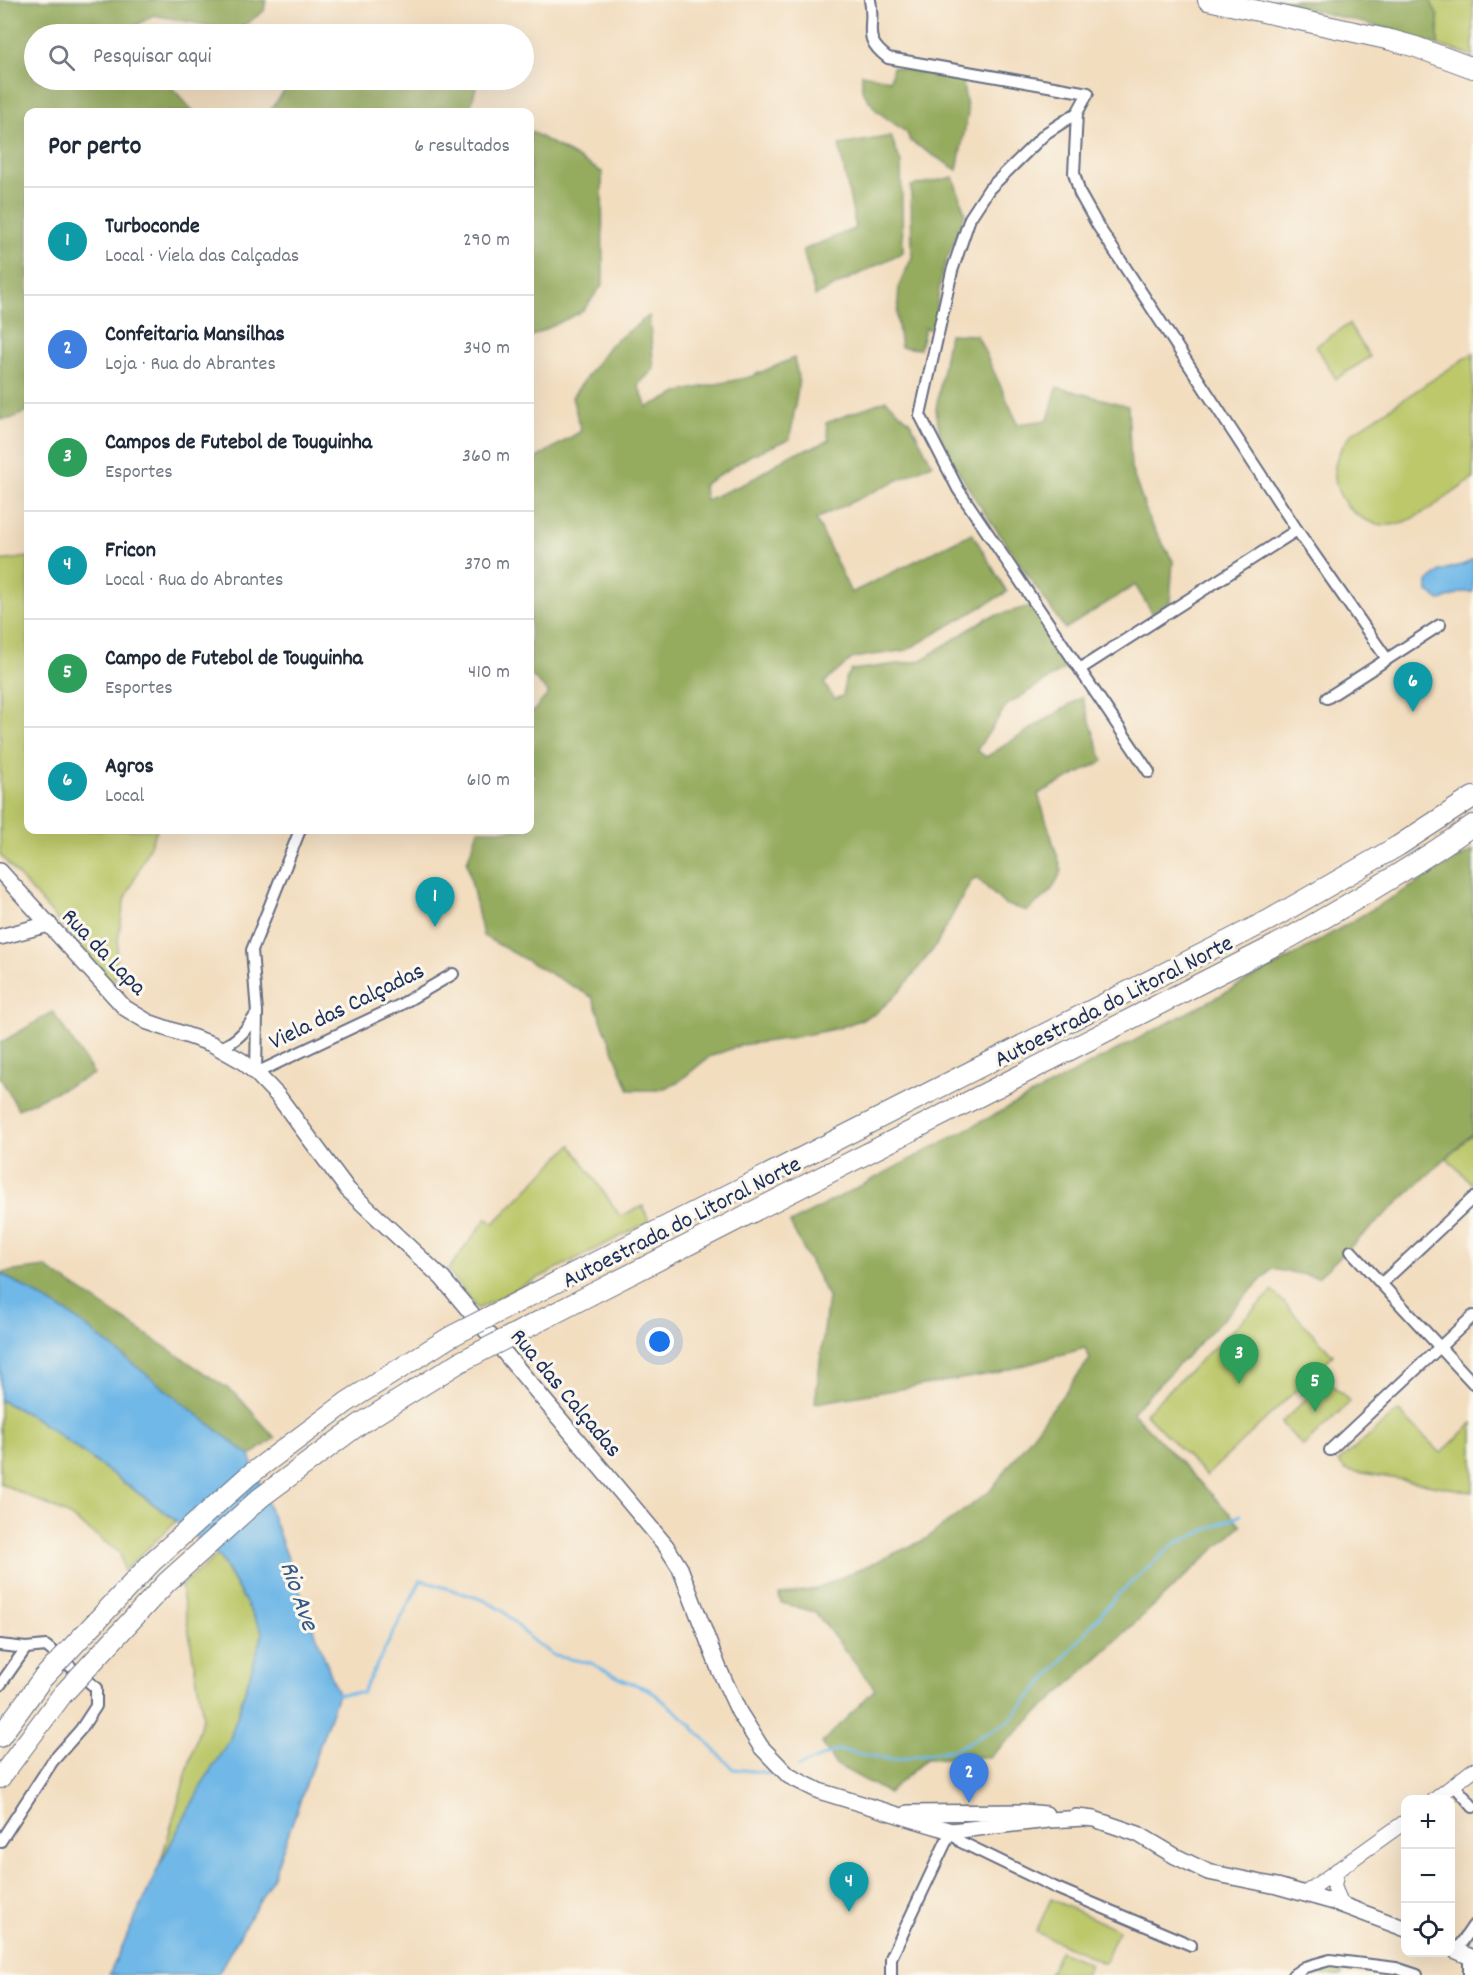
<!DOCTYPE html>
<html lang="pt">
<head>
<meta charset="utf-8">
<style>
	body { margin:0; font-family:Dekko,sans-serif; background:#f2f2f3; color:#1f2937 }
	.controls { position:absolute; right:18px; bottom:18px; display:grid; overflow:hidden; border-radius:12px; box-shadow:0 6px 24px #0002 }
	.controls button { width:54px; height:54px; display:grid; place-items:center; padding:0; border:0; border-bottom:2px solid #e0e1e3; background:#fff; color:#1f2937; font:30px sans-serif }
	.you { position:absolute; left:660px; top:1342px; width:21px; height:21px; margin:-15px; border:4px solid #fff; border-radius:50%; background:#1a73e8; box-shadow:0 0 0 9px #1a73e833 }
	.badge { display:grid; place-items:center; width:39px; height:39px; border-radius:50%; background:#db2777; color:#fff; font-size:20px; font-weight:700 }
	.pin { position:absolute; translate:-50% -50px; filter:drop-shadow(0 2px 3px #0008) }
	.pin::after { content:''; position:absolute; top:32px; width:21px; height:18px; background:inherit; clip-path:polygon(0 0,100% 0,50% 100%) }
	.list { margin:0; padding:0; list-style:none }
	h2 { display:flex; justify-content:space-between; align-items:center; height:78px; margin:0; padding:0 24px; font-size:26px }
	h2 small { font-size:20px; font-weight:400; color:#747a83 }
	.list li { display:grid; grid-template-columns:39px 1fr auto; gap:18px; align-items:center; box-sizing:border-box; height:108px; padding:0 24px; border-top:2px solid #e0e1e3 }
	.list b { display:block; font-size:22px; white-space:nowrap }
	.list p { margin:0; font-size:20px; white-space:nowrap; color:#747a83 }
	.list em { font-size:20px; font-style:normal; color:#747a83 }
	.icon { flex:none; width:33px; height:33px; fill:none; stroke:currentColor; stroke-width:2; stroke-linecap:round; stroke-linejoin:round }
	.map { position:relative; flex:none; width:1473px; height:1975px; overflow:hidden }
	.search { position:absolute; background:#fff; box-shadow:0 6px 24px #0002; left:24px; top:24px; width:510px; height:66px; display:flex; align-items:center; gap:15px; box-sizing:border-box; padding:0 21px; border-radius:33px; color:#747a83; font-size:22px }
	.panel { position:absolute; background:#fff; box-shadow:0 6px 24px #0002; left:24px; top:108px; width:510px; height:726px; border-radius:12px }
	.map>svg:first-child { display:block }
	.green { fill:#bcc86a; stroke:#6c7c64; stroke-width:1.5 }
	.forest { fill:#95ac5e; stroke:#586e5e; stroke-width:1.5 }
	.water { fill:#6fb8e7; stroke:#4574a2; stroke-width:1.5 }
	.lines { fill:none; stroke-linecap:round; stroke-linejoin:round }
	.stream { stroke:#6fb8e7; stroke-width:3 }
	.minor-casing { stroke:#666c80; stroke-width:14 }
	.tertiary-casing { stroke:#666c80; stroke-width:16 }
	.secondary-casing { stroke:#666c80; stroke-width:18 }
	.motorway-casing { stroke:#666c80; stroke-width:22 }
	.minor { stroke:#fff; stroke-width:10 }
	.tertiary { stroke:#fff; stroke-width:14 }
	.secondary { stroke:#fff; stroke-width:15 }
	.motorway { stroke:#fff; stroke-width:20 }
	.motorway-bridge-casing { stroke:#666c80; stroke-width:22; stroke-linecap:butt }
	.motorway-bridge { stroke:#fff; stroke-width:20 }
	.labels { text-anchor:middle; stroke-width:6; stroke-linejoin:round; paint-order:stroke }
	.street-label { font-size:24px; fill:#1b2f5e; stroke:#fbf7ec }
	.water-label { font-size:26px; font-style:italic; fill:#345887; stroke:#fbf7ec }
</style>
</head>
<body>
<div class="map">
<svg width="1473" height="1975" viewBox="0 0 1473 1975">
	<rect width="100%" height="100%" fill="#fbf7ec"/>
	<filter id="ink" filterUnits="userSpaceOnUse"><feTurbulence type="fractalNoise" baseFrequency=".0167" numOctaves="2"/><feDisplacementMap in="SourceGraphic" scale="12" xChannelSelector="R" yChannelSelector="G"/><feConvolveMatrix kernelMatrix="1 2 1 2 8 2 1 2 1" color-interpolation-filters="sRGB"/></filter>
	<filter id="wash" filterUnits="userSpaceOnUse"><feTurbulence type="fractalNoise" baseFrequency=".008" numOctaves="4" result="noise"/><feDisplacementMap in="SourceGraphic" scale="24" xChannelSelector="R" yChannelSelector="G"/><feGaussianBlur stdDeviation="1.35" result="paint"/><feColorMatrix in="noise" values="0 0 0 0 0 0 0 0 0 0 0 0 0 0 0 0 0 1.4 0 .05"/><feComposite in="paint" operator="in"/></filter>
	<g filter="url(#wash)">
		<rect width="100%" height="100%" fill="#f2ddbf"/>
		<g class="green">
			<polygon points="1430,0 1473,0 1473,56 1438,45 1438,17"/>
			<polygon points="1349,324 1370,357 1336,379 1316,346"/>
			<path d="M1473 353V479C1451 493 1422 518 1397 524 1364 531 1331 501 1335 467 1336 455 1344 444 1351 434Z"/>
			<polygon points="28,557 28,830 157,830 124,902 118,941 115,980 109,978 0,855 0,561"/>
			<polygon points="1473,1133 1473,1185 1447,1158"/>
			<polygon points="571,1145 620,1216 643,1206 649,1222 477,1309 448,1270 487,1218 493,1224"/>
			<polygon points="1273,1291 1333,1355 1206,1476 1145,1413"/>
			<polygon points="1327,1379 1350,1402 1303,1446 1281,1423"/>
			<polygon points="0,1400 35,1418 176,1521 124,1571 120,1553 65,1513 0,1483"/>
			<polygon points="1398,1411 1441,1453 1473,1423 1473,1492 1346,1470 1338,1462"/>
			<polygon points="218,1555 263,1633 230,1739 204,1781 160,1864 203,1716 181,1586"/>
			<polygon points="1051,1899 1119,1930 1104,1963 1036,1932"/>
			<polygon points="1060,1951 1090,1964 1085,1975 1049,1975"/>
			<polygon points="1327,1966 1341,1967 1342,1975 1300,1975 1314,1968"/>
		</g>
		<g class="forest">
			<polygon points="0,0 266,0 264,11 236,31 153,15 125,33 126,34 34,34 34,80 165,80 194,112 28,112 28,411 10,419 0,419"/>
			<polygon points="1272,0 1430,0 1438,17 1438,45 1380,27"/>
			<polygon points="325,31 367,33 394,31 399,34 323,34"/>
			<polygon points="893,67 962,79 968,113 957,170 910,141 907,133 877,111 862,91 862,74 890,80"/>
			<polygon points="292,80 437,80 440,83 449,80 478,80 469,112 269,112"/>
			<polygon points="530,131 602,172 603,284 583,311 530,337"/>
			<polygon points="891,136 901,163 903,252 815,296 803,250 856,228 839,145"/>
			<polygon points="953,177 965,213 942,272 933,330 925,328 920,349 901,347 897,319 899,286 912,257 911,186"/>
			<polygon points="649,316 654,369 638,385 647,407 683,391 750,377 794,358 799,380 790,439 751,455 703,485 706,500 748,482 791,454 812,448 829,440 826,423 886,400 910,422 932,464 816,519 851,593 972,533 1007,592 907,650 853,658 824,683 834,699 843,696 845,679 852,670 920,661 987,618 1030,606 1069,666 1007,705 977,750 986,757 1082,697 1103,761 1038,794 1062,871 1051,891 1027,911 1004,904 976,877 970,883 935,947 900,991 875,1014 839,1028 785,1039 741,1045 709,1057 677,1083 659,1090 629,1090 592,997 483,936 467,862 478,830 530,830 530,781 535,776 530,769 530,715 549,693 530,674 530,462 581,431 572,397 610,345"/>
			<polygon points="949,334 977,335 1018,424 1048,420 1057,387 1128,406 1131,468 1150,522 1173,561 1170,602 1153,614 1135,585 1065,629 976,500 954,464 940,436 936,409"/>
			<polygon points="1473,850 1473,1133 1318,1277 1272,1269 1132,1412 1241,1525 990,1757 926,1759 888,1793 835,1764 822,1743 875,1689 815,1612 781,1603 779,1595 816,1589 924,1540 990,1491 1090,1359 1085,1348 997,1373 815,1403 828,1297 790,1223 1281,963"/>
			<polygon points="53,1012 94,1074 18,1109 0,1077 0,1043"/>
			<polygon points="45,1267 236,1394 275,1438 250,1456 71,1315 0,1273"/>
		</g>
		<g class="water">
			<polygon points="1473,559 1473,592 1462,592 1441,601 1428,592 1428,582 1440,571 1465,564"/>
			<polygon points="0,1273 71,1315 250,1456 338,1694 273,1877 217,1975 109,1975 160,1864 204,1781 230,1739 263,1633 220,1557 169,1515 35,1418 0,1400"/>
		</g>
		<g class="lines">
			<g class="stream">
				<polyline points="336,1694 362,1693 421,1580 484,1600 503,1611 532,1640 555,1656 591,1663 621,1679 650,1690 684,1718 733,1769 770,1773"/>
				<polyline points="798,1767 837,1750 894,1760 956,1749 1008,1722 1060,1663 1116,1596 1174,1544 1241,1515"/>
			</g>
		</g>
	</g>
	<g filter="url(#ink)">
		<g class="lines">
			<defs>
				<g id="minor">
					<path d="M870 0C876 28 860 37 888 58L1088 93 1077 113 1074 173 1080 194 1098 226 1297 530 1387 659"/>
					<polyline points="1077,113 1046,133 989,189 970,218 952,271 920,415 958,489 1149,772"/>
					<polyline points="1080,669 1297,530"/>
					<polyline points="1327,698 1440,625"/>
					<polyline points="300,830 252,950 257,1013 256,1073 400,1005 453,974"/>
					<path d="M220 1048C239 1040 246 1030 257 1013"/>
					<polyline points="1351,1251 1473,1383"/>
					<polyline points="1382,1283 1473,1198"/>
					<polyline points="1330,1450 1473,1316"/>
					<polyline points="0,1645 26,1648 46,1646 96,1688 96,1706 81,1729 52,1762 0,1842"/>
					<polyline points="0,1685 26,1648"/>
					<polyline points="1454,1785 1473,1807"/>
					<polyline points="1456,1951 1473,1926"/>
					<polyline points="891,1975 891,1958 951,1831 961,1842 1054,1887 1191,1945"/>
					<polyline points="1293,1975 1305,1967 1330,1960 1396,1968 1417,1975"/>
					<polyline points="1469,1975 1469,1956"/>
				</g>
				<g id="tertiary">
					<polyline points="1434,1800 1473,1770"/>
					<polyline points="1337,1870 1334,1886 1341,1904"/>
					<polyline points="1304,1894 1406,1821"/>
				</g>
				<g id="secondary">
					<polyline points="0,871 125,1008 148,1022 212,1044 242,1061 256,1073 278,1096 348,1190 442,1278 666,1546 680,1568 719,1669 739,1712 761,1747 789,1776 819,1791 951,1831 1049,1820 1085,1818"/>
					<polyline points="0,937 49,924"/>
					<polyline points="908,1813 1024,1812 1046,1814"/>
					<polyline points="1076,1817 1094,1819 1138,1834 1175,1856 1208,1872 1277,1886 1334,1902 1406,1929"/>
					<polyline points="1450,1948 1473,1958"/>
				</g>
				<g id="motorway">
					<polyline points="1208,0 1391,40 1416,47 1473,68"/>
					<polyline points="580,1270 1269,920 1398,846 1473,797"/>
					<path d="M592 1294 1291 937C1353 902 1415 866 1473 825"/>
					<polyline points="0,1737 42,1679"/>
					<polyline points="0,1778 62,1695"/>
				</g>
			</defs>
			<use href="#minor" class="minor-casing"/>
			<use href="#tertiary" class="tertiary-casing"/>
			<use href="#secondary" class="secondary-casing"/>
			<use href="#motorway" class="motorway-casing"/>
			<use href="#minor" class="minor"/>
			<use href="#tertiary" class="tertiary"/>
			<use href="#secondary" class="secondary"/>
			<use href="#motorway" class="motorway"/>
			<defs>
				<g id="motorway-bridge">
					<polyline points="42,1679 153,1561 248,1476 347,1402 450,1337 580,1270"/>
					<polyline points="62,1695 166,1583 260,1498 360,1424 460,1362 592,1294"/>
				</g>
			</defs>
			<use href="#motorway-bridge" class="motorway-bridge-casing"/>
			<use href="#motorway-bridge" class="motorway-bridge"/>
		</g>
	</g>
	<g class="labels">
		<g class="street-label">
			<text transform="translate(105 951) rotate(46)" y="8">Rua da Lapa</text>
			<text transform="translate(1113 1000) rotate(-27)" y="8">Autoestrada do Litoral Norte</text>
			<text transform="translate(346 1005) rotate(-26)" y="8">Viela das Calçadas</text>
			<text transform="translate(681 1221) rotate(-27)" y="8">Autoestrada do Litoral Norte</text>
			<text transform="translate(567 1392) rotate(50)" y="8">Rua das Calçadas</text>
		</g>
		<g class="water-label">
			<text transform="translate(301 1595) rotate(71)" y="9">Rio Ave</text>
		</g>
	</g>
</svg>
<div class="controls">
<button>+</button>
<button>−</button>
<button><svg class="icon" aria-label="locate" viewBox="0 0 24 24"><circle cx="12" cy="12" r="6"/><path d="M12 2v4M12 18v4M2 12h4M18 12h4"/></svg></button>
</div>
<div class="you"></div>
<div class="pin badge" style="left:435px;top:927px;background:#0f9aa8">1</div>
<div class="pin badge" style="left:969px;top:1803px;background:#3f7fe0">2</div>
<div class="pin badge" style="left:1239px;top:1384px;background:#2e9e5b">3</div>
<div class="pin badge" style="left:849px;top:1912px;background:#0f9aa8">4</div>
<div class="pin badge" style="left:1315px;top:1412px;background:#2e9e5b">5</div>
<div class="pin badge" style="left:1413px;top:712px;background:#0f9aa8">6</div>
<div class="search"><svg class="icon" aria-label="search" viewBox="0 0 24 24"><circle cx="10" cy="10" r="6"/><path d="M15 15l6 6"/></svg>Pesquisar aqui</div>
<section class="panel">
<h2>Por perto<small>6 resultados</small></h2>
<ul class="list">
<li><span class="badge" style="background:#0f9aa8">1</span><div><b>Turboconde</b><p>Local · Viela das Calçadas</p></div><em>290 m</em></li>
<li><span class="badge" style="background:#3f7fe0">2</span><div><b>Confeitaria Mansilhas</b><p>Loja · Rua do Abrantes</p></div><em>340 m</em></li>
<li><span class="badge" style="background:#2e9e5b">3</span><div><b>Campos de Futebol de Touguinha</b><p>Esportes</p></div><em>360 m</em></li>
<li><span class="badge" style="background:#0f9aa8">4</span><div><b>Fricon</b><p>Local · Rua do Abrantes</p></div><em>370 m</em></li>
<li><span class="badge" style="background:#2e9e5b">5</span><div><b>Campo de Futebol de Touguinha</b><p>Esportes</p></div><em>410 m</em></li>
<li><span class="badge" style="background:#0f9aa8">6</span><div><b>Agros</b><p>Local</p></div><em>610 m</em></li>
</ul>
</section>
</div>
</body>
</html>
